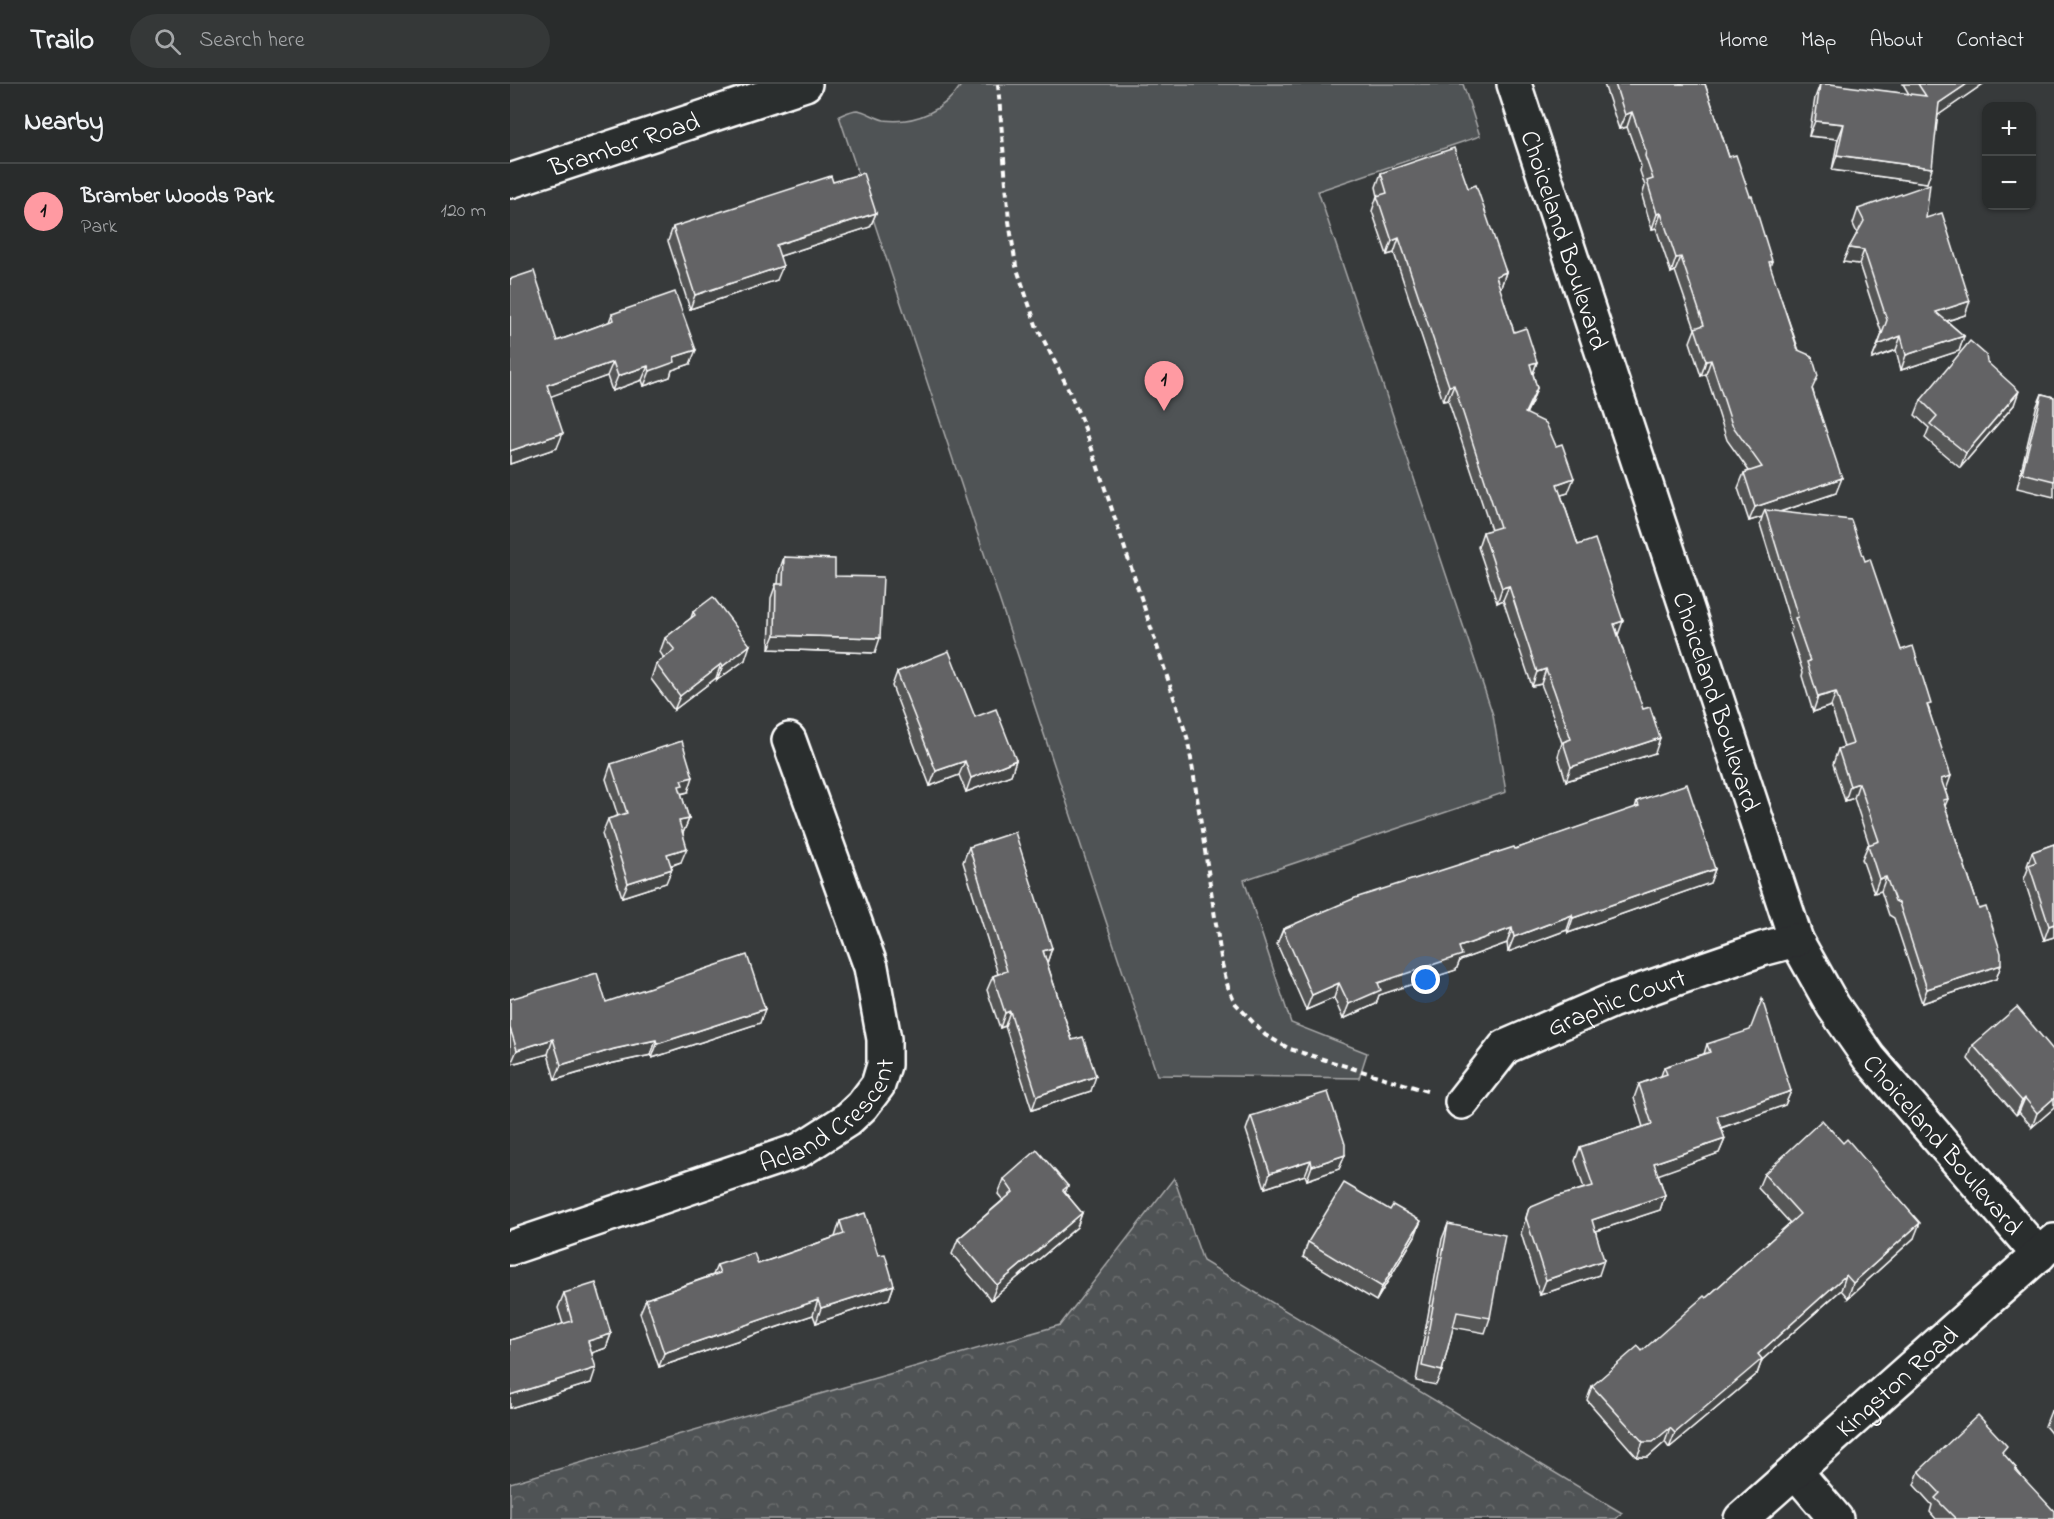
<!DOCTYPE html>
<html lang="en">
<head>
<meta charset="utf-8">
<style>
	body { margin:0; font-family:"Indie Flower",sans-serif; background:#353838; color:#f1f3f6 }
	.controls { position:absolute; right:18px; top:18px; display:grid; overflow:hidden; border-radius:12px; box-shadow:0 2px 4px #0004 }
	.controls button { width:54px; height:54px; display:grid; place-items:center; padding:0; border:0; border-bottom:2px solid #454848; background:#292c2c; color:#f1f3f6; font:30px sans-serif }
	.you { position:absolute; left:916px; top:896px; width:21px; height:21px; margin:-15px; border:4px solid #fff; border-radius:50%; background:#1a73e8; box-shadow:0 0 0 9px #1a73e833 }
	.badge { display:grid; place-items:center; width:39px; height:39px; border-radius:50%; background:#ff9aa2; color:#111; font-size:20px; font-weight:700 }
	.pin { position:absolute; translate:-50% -50px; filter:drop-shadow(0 2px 3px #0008) }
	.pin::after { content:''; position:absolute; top:32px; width:21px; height:18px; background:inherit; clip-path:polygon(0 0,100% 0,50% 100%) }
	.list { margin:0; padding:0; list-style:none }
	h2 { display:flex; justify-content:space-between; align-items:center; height:78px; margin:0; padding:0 24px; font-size:26px }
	h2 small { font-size:20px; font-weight:400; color:#a5a7a9 }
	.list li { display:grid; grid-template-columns:39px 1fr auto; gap:18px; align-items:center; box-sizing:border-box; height:96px; padding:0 24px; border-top:2px solid #454848 }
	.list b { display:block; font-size:22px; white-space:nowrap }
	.list p { margin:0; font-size:20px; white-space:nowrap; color:#a5a7a9 }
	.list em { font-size:20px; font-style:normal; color:#a5a7a9 }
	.icon { flex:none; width:33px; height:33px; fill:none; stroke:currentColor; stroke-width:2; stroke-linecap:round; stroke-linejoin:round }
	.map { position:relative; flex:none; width:1544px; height:1435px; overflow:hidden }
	header { display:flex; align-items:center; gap:36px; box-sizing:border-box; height:84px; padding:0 30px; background:#292c2c; border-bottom:2px solid #454848 }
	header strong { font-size:28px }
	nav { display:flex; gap:33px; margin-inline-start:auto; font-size:21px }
	.search { width:420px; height:54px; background:#353838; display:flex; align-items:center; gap:15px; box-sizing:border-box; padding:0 21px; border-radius:33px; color:#a5a7a9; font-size:22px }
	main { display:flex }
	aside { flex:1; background:#292c2c }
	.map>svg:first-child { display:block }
	.forest { fill:url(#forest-crowns); stroke:#a8a9aa; stroke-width:1.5 }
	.park { fill:#505354; stroke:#a8a9aa; stroke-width:1.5 }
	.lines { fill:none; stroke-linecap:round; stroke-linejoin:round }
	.minor-casing { stroke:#fff; stroke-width:38 }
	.path { stroke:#fff; stroke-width:4; stroke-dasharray:6 4.5; stroke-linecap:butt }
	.minor { stroke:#2a2d2e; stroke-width:33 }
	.wall { fill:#555657; stroke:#fff; stroke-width:1.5 }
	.shaded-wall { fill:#454647; stroke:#fff; stroke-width:1.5 }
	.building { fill:#636465; stroke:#fff; stroke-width:1.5 }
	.labels { text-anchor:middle; stroke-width:5; stroke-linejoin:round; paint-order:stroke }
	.street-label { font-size:26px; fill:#fff; stroke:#2a2d2e }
</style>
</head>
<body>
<header>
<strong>Trailo</strong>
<div class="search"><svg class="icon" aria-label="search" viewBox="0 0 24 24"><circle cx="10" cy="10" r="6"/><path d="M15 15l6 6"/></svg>Search here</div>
<nav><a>Home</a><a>Map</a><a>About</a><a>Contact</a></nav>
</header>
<main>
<aside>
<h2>Nearby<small></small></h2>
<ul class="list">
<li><span class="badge">1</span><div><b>Bramber Woods Park</b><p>Park</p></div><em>120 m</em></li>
</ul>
</aside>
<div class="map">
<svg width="1544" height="1435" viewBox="0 0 1544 1435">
	<defs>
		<pattern id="forest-crowns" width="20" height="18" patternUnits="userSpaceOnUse" patternTransform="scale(1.5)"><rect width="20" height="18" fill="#505354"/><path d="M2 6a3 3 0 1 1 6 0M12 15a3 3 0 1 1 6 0" fill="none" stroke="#6a6d6e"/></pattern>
	</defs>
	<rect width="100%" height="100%" fill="#373a3b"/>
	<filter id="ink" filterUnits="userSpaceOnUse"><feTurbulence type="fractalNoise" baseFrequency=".0167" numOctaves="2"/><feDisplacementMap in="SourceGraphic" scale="12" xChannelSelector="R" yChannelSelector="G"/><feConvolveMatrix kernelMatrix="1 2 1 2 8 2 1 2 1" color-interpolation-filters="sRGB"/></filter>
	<g filter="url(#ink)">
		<polygon class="forest" points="664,1094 693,1177 1112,1429 1106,1435 0,1435 0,1399 550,1241"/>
		<path class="park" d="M452 0H953L970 52 808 107 983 631 996 708 734 796 781 939 857 969 849 994 647 991 329 32C334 30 342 26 347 26 356 27 365 34 374 36 406 40 435 26 452 0Z"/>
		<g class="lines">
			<defs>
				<g id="minor">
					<path id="s1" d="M1004 0 1286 856 1323 922 1359 974 1529 1171"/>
					<path id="s2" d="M0 97 295 0"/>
					<path id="s3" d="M952 1018 995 963 1101 917 1252 865 1286 856"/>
					<path id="s4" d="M0 1164 290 1066 337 1036 352 1022 368 1001 374 981V955L361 883 279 656"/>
					<polyline points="1285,1387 1326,1435"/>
					<path id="s5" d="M1231 1435 1544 1157"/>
				</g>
			</defs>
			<use href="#minor" class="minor-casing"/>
			<polyline class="path" points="488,0 499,137 506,182 526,241 556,300 576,347 677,653 682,680 712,880 718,903 725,919 755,951 780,965 920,1008"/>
			<use href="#minor" class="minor"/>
		</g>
		<g class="wall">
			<polygon points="1094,0 1195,0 1219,73 1262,177 1260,183 1303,307 1326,409 1270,428 1355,477 1391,566 1419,625 1436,706 1435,707 1438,715 1435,722 1469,825 1491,881 1486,895 1412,919 1384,834 1379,831 1371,807 1364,809 1352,775 1358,761 1359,760 1344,714 1335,717 1323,680 1328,665 1334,663 1321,622 1303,628 1292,592 1293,588 1280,549 1282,544 1250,440 1252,433 1239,437 1228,404 1234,389 1239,387 1217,356 1196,290 1191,292 1180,258 1185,245 1165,187 1161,189 1146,144 1142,145 1132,112 1135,102 1130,87 1131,82 1117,43 1109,45"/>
			<polygon points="1310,0 1399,10 1393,0 1473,0 1428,31 1417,99 1322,86 1328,55 1299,52 1305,14"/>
			<polygon points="871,89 958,104 996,188 991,203 989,203 1004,248 1027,278 1023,290 1027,304 1016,330 1058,409 1051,411 1068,461 1108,551 1145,669 1056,697 1048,672 1052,659 1039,620 1031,600 1022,602 993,516 987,519 968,463 973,448 981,446 938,316 933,317 884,169 877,171 862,127 867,112 868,112 866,103"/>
			<polygon points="323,98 366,129 360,143 270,172 267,196 180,225 158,157 163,143"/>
			<polygon points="1348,125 1416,134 1455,231 1437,237 1454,252 1449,267 1391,286 1386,266 1362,275 1372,250 1349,180 1333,178 1347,149 1343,140"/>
			<polygon points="0,195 47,257 99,238 102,230 180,280 162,286 160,293 134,302 132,296 102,307 97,292 40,312 47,364 0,380"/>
			<polygon points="1477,278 1504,321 1450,384 1415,354 1419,344 1405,331 1411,316"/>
			<polygon points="1532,310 1544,313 1544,413 1507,404 1526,324"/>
			<polygon points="274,473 325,492 365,569 259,565 261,514 266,500 268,500 269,488"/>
			<polygon points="183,528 235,576 207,596 206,594 164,626 141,595 146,580 154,574 150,568 155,554 181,534"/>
			<polygon points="387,588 465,633 506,676 501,691 456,708 449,691 420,702 382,602"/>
			<polygon points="101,680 178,708 171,710 179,735 173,749 171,778 161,782 156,799 112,813 92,750 98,735 108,732 96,695"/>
			<polygon points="1127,717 1205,785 1200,799 1058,849 1057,846 998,868 997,859 950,876 946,886 869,911 866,920 833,935 824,914 796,926 767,860 773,845 1125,724"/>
			<polygon points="1544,760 1544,853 1534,856 1514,795 1518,785 1517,782 1522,768"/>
			<polygon points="459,763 542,864 537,879 562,956 581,1007 522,1026 495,942 490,944 477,906 483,892 488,890 453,778"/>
			<polygon points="0,915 96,918 250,939 142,974 141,971 99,980 45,996 38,970 1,980 0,976"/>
			<polygon points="1197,960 1281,1007 1275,1021 1211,1044 1215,1055 1209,1069 1148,1090 1155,1111 1150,1126 1086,1147 1089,1191 1030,1211 1011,1149 1019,1124 1074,1104 1065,1077 1070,1063 1133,1043 1124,1014 1129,1000 1151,992 1154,983 1194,970"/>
			<polygon points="1463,961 1544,967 1544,1024 1522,1043 1509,1028 1506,1031 1458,975"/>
			<polygon points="741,1032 835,1071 829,1085 797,1096 795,1091 755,1104 736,1046"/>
			<polygon points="1254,1090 1404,1154 1338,1214 1331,1206 1252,1276 1247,1290 1159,1364 1155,1358 1138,1373 1127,1373 1077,1316 1082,1302 1132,1267 1196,1214 1280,1139 1248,1104"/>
			<polygon points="494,1095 558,1102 555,1109 572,1129 567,1143 481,1216 442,1170 448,1155 493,1116 488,1110"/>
			<polygon points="330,1137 368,1171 384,1201 379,1215 306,1239 303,1231 149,1283 130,1229 136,1215 203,1191 207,1181 248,1180 325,1153"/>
			<polygon points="938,1140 980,1234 975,1249 943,1243 932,1287 926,1301 906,1297 932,1155"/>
			<polygon points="905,1152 866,1217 793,1173 798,1158"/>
			<polygon points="54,1209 101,1250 96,1264 82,1269 81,1299 0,1324 0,1256 53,1240 48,1224"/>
			<polygon points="1544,1325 1544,1353 1535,1342 1541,1327"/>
			<polygon points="1494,1371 1506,1384 1506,1385 1544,1435 1426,1435 1420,1428 1422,1421 1404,1401 1409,1387"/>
		</g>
		<g class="shaded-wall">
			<polygon points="1457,0 1473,0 1424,34 1429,19"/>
			<polygon points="1122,28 1117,43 1109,45 1115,31"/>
			<polygon points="1305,37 1334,40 1328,55 1299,52"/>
			<polygon points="1327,71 1422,84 1417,99 1322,86"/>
			<polygon points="366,129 360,143 261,175 266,161"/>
			<polygon points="1151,129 1146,144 1142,145 1147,130"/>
			<polygon points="889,154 884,169 877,171 882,157"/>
			<polygon points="1339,164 1354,166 1349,180 1333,178"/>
			<polygon points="1171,173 1165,187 1161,189 1166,174"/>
			<polygon points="273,182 267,196 180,225 185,211"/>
			<polygon points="996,188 991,203 980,207 986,192"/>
			<polygon points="1460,217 1455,231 1421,242 1426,228"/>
			<polygon points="1391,252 1386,266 1362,275 1368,261"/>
			<polygon points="1454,252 1449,267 1391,286 1396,271"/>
			<polygon points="186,266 180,280 162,286 160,293 134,302 140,287 164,273"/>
			<polygon points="1201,276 1196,290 1191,292 1196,277"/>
			<polygon points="103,278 97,292 31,316 37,301"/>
			<polygon points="1027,278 1022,292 1020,280"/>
			<polygon points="138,282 132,296 102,307 108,292"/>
			<polygon points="944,301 938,316 933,317 939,302"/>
			<polygon points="1027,304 1022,318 1009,344 1015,329"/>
			<polygon points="1509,307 1504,321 1450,384 1456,369"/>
			<polygon points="53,349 47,364 0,380 0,367"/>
			<polygon points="1064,394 1058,409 1041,414 1047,400"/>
			<polygon points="1332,394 1326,409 1257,432 1255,426 1252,433 1239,437 1245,423"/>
			<polygon points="999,502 993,516 987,519 992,504"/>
			<polygon points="1113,537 1108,551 1104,540"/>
			<polygon points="265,551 370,554 365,569 259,565"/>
			<polygon points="240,561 235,576 207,596 213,582"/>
			<polygon points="211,580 206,594 164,626 170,612"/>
			<polygon points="1036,585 1031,600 1022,602 1027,588"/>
			<polygon points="1326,608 1321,622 1303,628 1308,613"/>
			<polygon points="1150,654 1145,669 1056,697 1061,683"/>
			<polygon points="506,676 501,691 456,708 461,694"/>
			<polygon points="455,677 449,691 420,702 426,687"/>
			<polygon points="1441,692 1436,706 1425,710 1431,695"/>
			<polygon points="183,693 178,708 169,710 163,717 171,696"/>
			<polygon points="1349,699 1344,714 1335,717 1340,702"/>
			<polygon points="179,735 173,749 164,752 169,737"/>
			<polygon points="177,764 171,778 152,784 157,770"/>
			<polygon points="162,785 156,799 112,813 118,799"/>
			<polygon points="1205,785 1200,799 1058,849 1063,834"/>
			<polygon points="1376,793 1371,807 1364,809 1369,795"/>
			<polygon points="1062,831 1057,846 998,868 1004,853"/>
			<polygon points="1544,840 1544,853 1534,856 1539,842"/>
			<polygon points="1002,844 997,859 950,876 946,886 869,911 866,920 833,935 839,920 868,899 949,863"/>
			<polygon points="542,864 537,879 533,867"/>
			<polygon points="1491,881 1486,895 1412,919 1417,905"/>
			<polygon points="829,899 824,914 796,926 802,911"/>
			<polygon points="255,925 250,939 142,974 147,960"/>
			<polygon points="500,927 495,942 490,944 495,929"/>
			<polygon points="43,955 38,970 1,980 7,966"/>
			<polygon points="146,956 141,971 99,980 45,996 51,981 104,965"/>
			<polygon points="586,992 581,1007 522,1026 527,1012"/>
			<polygon points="1281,1007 1275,1021 1202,1047 1207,1032"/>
			<polygon points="1515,1014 1509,1028 1506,1031 1512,1017"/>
			<polygon points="1544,1014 1544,1024 1522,1043 1527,1029"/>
			<polygon points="1215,1055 1209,1069 1139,1094 1144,1079"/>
			<polygon points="835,1071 829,1085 797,1096 802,1082"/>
			<polygon points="801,1076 795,1091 755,1104 760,1089"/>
			<polygon points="1155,1111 1150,1126 1077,1150 1082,1136"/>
			<polygon points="572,1129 567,1143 481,1216 487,1201"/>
			<polygon points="911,1137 905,1152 866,1217 872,1203"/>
			<polygon points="1410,1139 1404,1154 1338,1214 1343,1199"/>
			<polygon points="1094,1176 1089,1191 1030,1211 1036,1196"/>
			<polygon points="1336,1191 1331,1206 1252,1276 1247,1290 1159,1364 1165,1349 1248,1270"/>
			<polygon points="384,1201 379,1215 306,1239 311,1224"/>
			<polygon points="308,1216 303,1231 149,1283 154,1269"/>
			<polygon points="101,1250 96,1264 73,1272 78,1257"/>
			<polygon points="86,1284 81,1299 0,1324 0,1311"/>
			<polygon points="1160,1344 1155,1358 1138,1373 1127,1373 1133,1358"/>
		</g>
		<g class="building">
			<polygon points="1105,0 1195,0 1219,73 1226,71 1240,112 1242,112 1262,177 1259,178 1288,266 1302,272 1308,292 1302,305 1332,394 1245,423 1234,389 1252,383 1222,341 1201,276 1196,277 1185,244 1194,241 1171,173 1166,174 1151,129 1147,130 1137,97 1143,95 1135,72 1136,67 1122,28 1115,31"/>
			<polygon points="1310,0 1320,0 1416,12 1408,0 1457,0 1429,19 1422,84 1327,71 1334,40 1305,37"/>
			<polygon points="944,64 958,104 966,101 996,188 986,192 1004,248 1016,244 1027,278 1020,280 1027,304 1015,329 1036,339 1046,362 1052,360 1064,394 1047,400 1068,461 1085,455 1113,537 1104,540 1133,625 1140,623 1150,654 1061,683 1053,658 1061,655 1044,606 1036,585 1027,588 999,502 992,504 973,448 990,443 944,301 939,302 889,154 882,157 867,112 877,109 871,89"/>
			<polygon points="353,89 366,129 266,161 273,182 185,211 163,143 321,92 323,98"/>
			<polygon points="1420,100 1416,134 1432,129 1460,217 1426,228 1454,252 1396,271 1391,252 1368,261 1377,236 1354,166 1339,164 1354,137 1348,125"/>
			<polygon points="24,187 47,257 104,236 102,230 165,208 186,266 164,273 165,278 140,287 138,282 108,292 103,278 37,301 53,349 0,367 0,195"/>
			<polygon points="1460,257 1476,271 1477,278 1509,307 1456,369 1420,340 1427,332 1411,316"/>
			<polygon points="1532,310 1544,313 1544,397 1512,389"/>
			<polygon points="1255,426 1341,436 1355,477 1360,475 1391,566 1403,562 1421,620 1417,621 1441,692 1431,695 1438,715 1433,716 1469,825 1476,823 1491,869 1491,881 1417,905 1389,819 1385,817 1376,793 1369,795 1358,761 1369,757 1349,699 1340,702 1328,665 1343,660 1326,608 1308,613 1297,578 1300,577 1285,534 1288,533"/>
			<polygon points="274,473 325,475 325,492 373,493 370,554 265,551 266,500 273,500"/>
			<polygon points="203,513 240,561 213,582 211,580 170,612 146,580 165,566 155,554 185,531 183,528"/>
			<polygon points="439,567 465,633 486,625 506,676 461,694 455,677 426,687 387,588"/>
			<polygon points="172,657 183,693 171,696 173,701 169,702 179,735 169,737 177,764 157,770 162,785 118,799 98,735 117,729 101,680"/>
			<polygon points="1177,700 1205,785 1063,834 1062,831 1004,853 1002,844 949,863 952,871 868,899 871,906 839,920 829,899 802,911 773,845 845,814 1004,763 1005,765 1129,722 1127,717"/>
			<polygon points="505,748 542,864 533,867 562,956 573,953 586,992 527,1012 500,927 495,929 483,892 497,887 459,763"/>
			<polygon points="1544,760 1544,840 1539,842 1519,781 1526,778 1522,768"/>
			<polygon points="237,871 255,925 147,960 146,956 104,965 51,981 43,955 7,966 0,944 0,915 87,889 96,918"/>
			<polygon points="1252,915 1281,1007 1207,1032 1215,1055 1144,1079 1155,1111 1082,1136 1094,1176 1036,1196 1016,1134 1019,1124 1045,1113 1083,1102 1070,1063 1142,1040 1129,1000 1157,990 1154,983 1200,968 1197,960 1240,946"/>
			<polygon points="1507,923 1544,967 1544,1014 1527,1029 1515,1014 1512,1017 1463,961"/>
			<polygon points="818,1008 835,1060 835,1071 802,1082 801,1076 760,1089 741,1032"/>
			<polygon points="1312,1036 1333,1059 1337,1055 1410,1139 1343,1199 1336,1191 1248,1270 1252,1275 1165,1349 1160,1344 1143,1358 1133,1358 1082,1302 1128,1262 1132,1267 1194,1212 1196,1214 1290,1130 1254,1090"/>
			<polygon points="527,1066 558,1102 553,1106 572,1129 487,1201 448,1155 503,1108 494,1095"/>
			<polygon points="834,1099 880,1126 883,1121 911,1137 872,1203 798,1158"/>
			<polygon points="355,1129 368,1171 375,1170 384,1201 311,1224 308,1216 154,1269 136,1215 210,1189 207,1181 244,1169 248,1180 334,1150 330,1137"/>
			<polygon points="938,1140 995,1151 980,1234 947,1228 932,1287 912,1282"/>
			<polygon points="86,1199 101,1250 78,1257 86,1284 0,1311 0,1256 62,1237 54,1209"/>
			<polygon points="1544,1325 1544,1332 1541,1327"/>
			<polygon points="1468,1331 1497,1362 1492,1368 1506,1384 1505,1385 1544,1427 1544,1435 1446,1435 1425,1414 1430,1409 1409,1387"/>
		</g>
	</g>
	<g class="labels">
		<g class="street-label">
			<text dy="9" stroke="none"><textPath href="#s2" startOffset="120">Bramber Road</textPath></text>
			<text dy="9" stroke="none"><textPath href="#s1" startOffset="164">Choiceland Boulevard</textPath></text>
			<text dy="9" stroke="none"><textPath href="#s1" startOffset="650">Choiceland Boulevard</textPath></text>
			<text dy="9" stroke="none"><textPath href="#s3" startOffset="190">Graphic Court</textPath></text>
			<text dy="9" stroke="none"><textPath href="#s4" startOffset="350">Acland Crescent</textPath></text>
			<text dy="9" stroke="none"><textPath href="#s1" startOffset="1154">Choiceland Boulevard</textPath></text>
			<text dy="9" stroke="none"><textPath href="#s5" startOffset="208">Kingston Road</textPath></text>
		</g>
	</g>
</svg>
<div class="controls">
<button>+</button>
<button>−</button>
</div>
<div class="you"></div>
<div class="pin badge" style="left:654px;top:327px">1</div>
</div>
</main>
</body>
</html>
